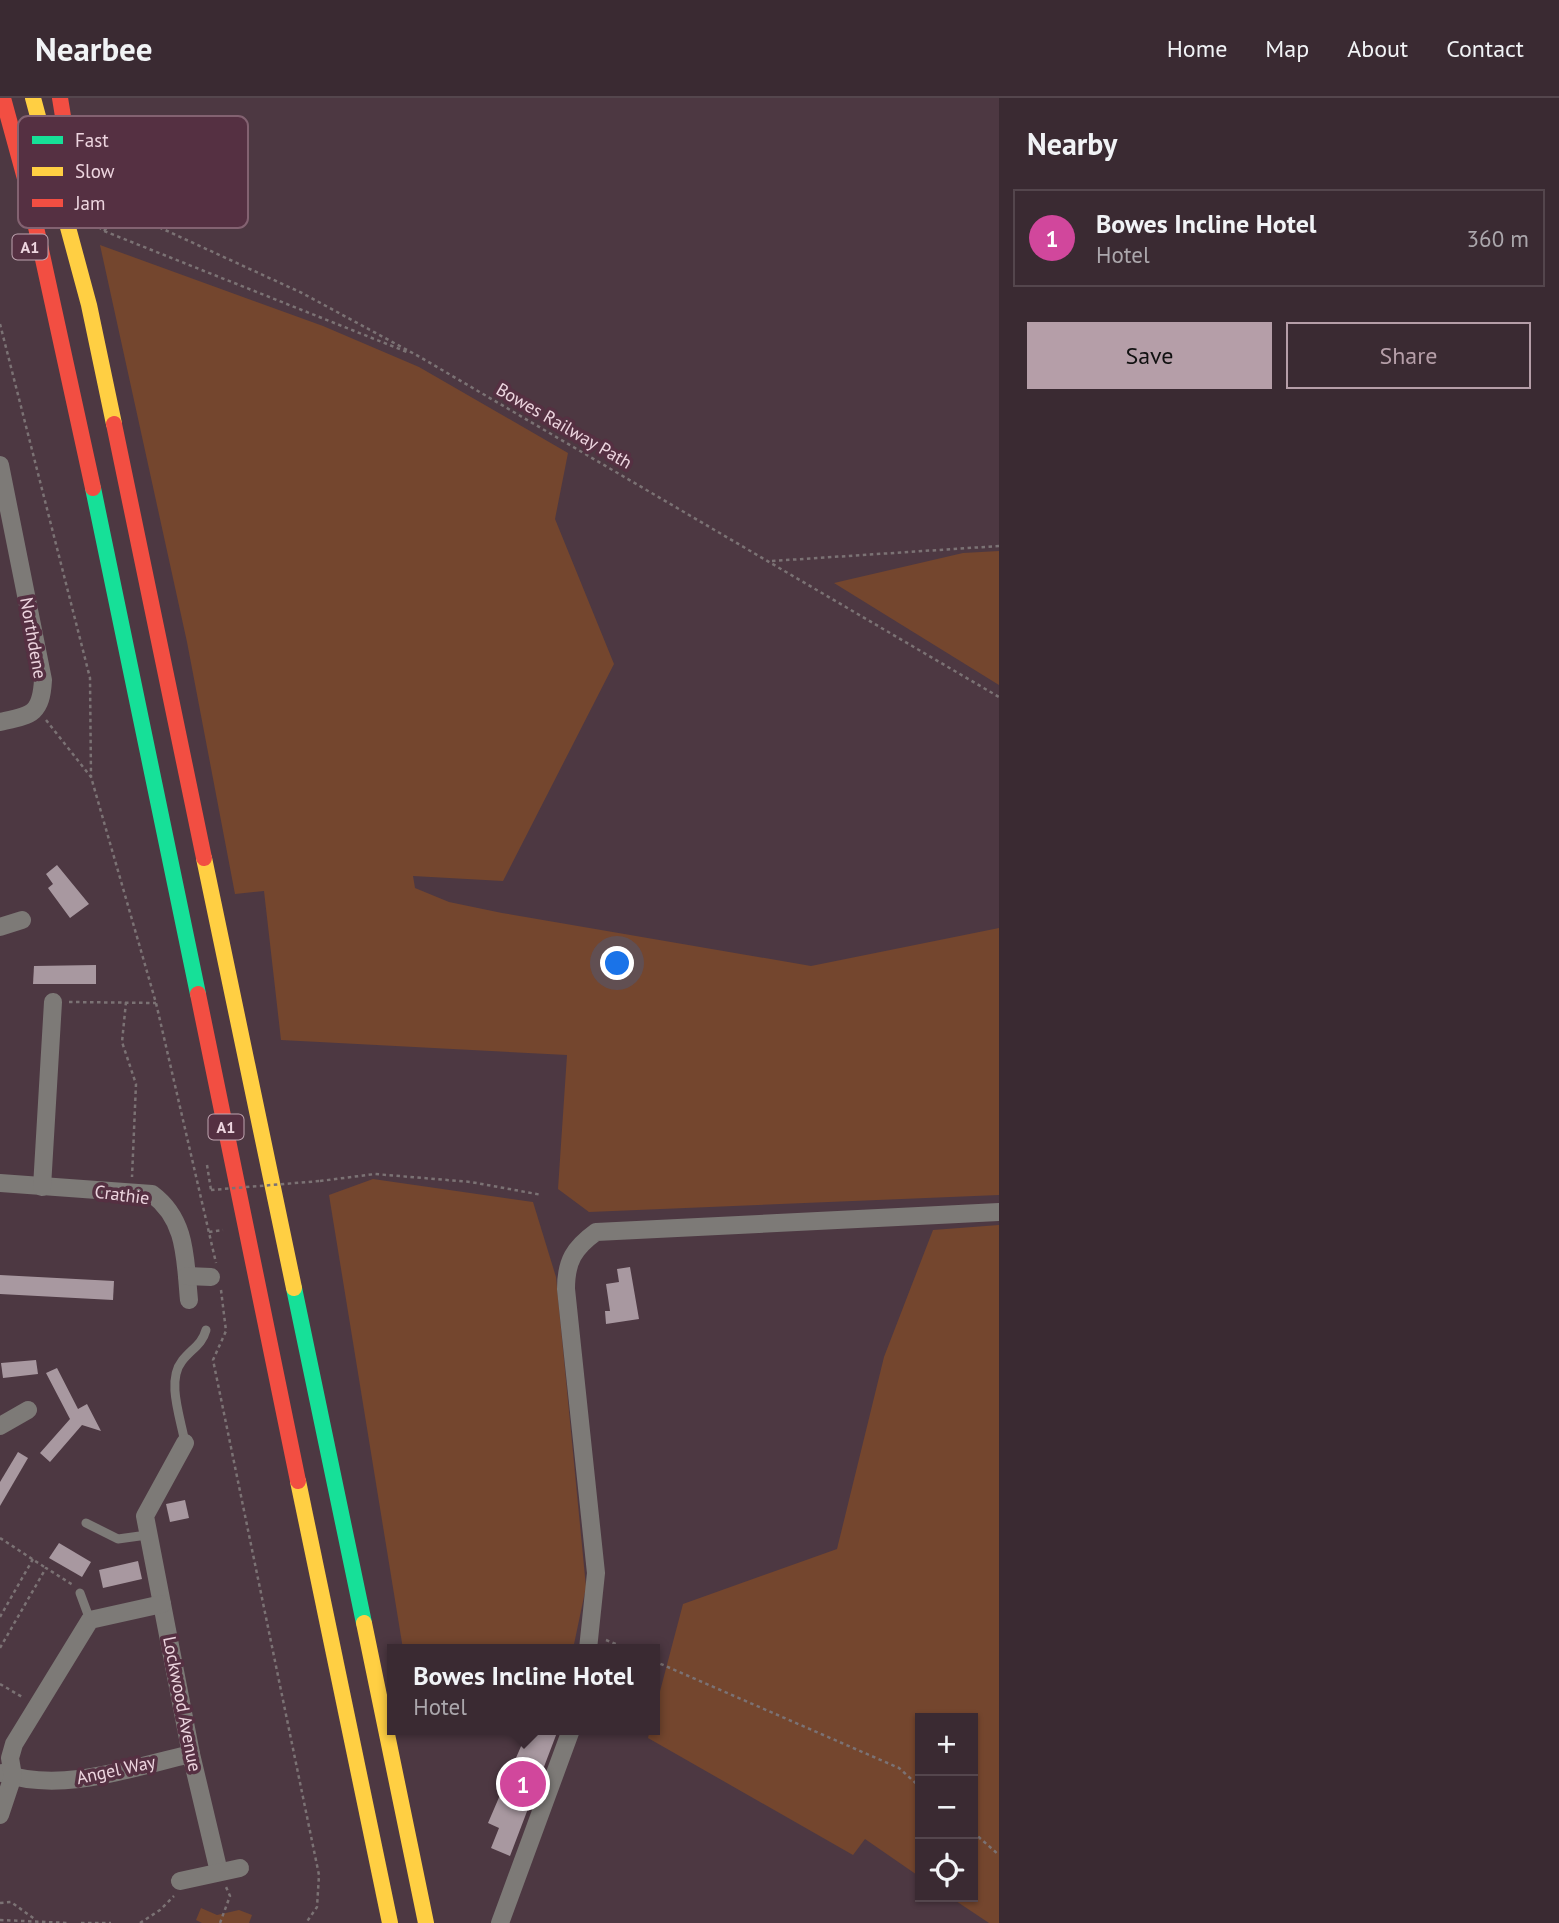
<!DOCTYPE html>
<html lang="en">
<head>
<meta charset="utf-8">
<style>
	body { margin:0; font-family:"PT Sans",sans-serif; background:#41323a; color:#f1f3f6 }
	.controls { position:absolute; right:21px; bottom:21px; display:grid; overflow:hidden; border-radius:0px; box-shadow:0 2px 5px #0004 }
	.controls button { width:63px; height:63px; display:grid; place-items:center; padding:0; border:0; border-bottom:2px solid #54464d; background:#3a2a32; color:#f1f3f6; font:35px sans-serif }
	.you { position:absolute; left:618px; top:866px; width:24px; height:24px; margin:-18px; border:5px solid #fff; border-radius:50%; background:#1a73e8; box-shadow:0 0 0 10px #1a73e833 }
	.badge { display:grid; place-items:center; width:46px; height:46px; border-radius:50%; background:#b59ea8; color:#fff; font-size:23px; font-weight:700 }
	.pin { position:absolute; translate:-50% -50%; border:4px solid #fff; box-shadow:0 2px 7px #0006 }
	.popup { position:absolute; left:387px; top:1546px; width:273px; height:91px; box-sizing:border-box; display:grid; place-content:center; border-radius:0px; background:#3a2a32; filter:drop-shadow(0 2px 5px #0005); font-size:23px; white-space:nowrap; color:#aba7ac }
	.popup b { font-size:26px; color:#f1f3f6 }
	.popup::after { content:''; position:absolute; left:50%; top:100%; margin-left:-14px; border:14px solid transparent; border-top-color:#3a2a32 }
	.list { margin:0; padding:0; list-style:none }
	h2 { display:flex; justify-content:space-between; align-items:center; height:91px; margin:0; padding:0 28px; font-size:30px }
	h2 small { font-size:23px; font-weight:400; color:#aba7ac }
	.list li { display:grid; grid-template-columns:46px 1fr auto; gap:21px; align-items:center; box-sizing:border-box; height:98px; margin:0 14px 14px; padding:0 14px; border:2px solid #54464d; border-radius:0px }
	.list b { display:block; font-size:26px; white-space:nowrap }
	.list p { margin:0; font-size:23px; white-space:nowrap; color:#aba7ac }
	.list em { font-size:23px; font-style:normal; color:#aba7ac }
	.actions { display:flex; gap:14px; padding:21px 28px }
	.actions a { flex:1; padding:16px 0; border:2px solid #b59ea8; border-radius:0px; text-align:center; font-size:24px; color:#b59ea8 }
	.actions .main { background:#b59ea8; color:#111 }
	.icon { flex:none; width:38px; height:38px; fill:none; stroke:currentColor; stroke-width:2; stroke-linecap:round; stroke-linejoin:round }
	.map { position:relative; flex:none; width:999px; height:1825px; overflow:hidden }
	header { display:flex; align-items:center; gap:42px; box-sizing:border-box; height:98px; padding:0 35px; background:#3a2a32; border-bottom:2px solid #54464d }
	header strong { font-size:33px }
	nav { display:flex; gap:38px; margin-inline-start:auto; font-size:24px }
	main { display:flex }
	aside { flex:1; background:#3a2a32 }
	.map>svg:first-child { display:block }
	.green { fill:#74462e }
	.building { fill:#a898a0 }
	.lines { fill:none; stroke-linecap:round; stroke-linejoin:round }
	.path { stroke:#7b7274; stroke-width:2.5; stroke-dasharray:3.5 3.5; stroke-linecap:butt }
	.lane { stroke:#7d7a77; stroke-width:9 }
	.street { stroke:#7d7a77; stroke-width:18 }
	.fast { stroke:#16e098; stroke-width:16 }
	.slow { stroke:#ffcf43; stroke-width:16 }
	.jam { stroke:#f24e42; stroke-width:16 }
	.path-bridge { stroke:#7b7274; stroke-width:2.5; stroke-dasharray:3.5 3.5; stroke-linecap:butt }
	.labels { text-anchor:middle; stroke-width:7; stroke-linejoin:round; paint-order:stroke }
	.shield { fill:#553042; stroke:#bfa4b0; stroke-width:2 }
	.shield-label { font-size:16px; font-weight:bold; fill:#edd5df }
	.street-label { font-size:18px; fill:#edd5df; stroke:#553042 }
	.key { fill:#553042; stroke:#836271; stroke-width:2 }
	.key-label { font-size:19px; fill:#edd5df }
</style>
</head>
<body>
<header>
<strong>Nearbee</strong>
<nav><a>Home</a><a>Map</a><a>About</a><a>Contact</a></nav>
</header>
<main>
<div class="map">
<svg width="999" height="1825" viewBox="0 0 999 1825">
	<rect width="100%" height="100%" fill="#4d3842"/>
	<g class="green">
		<polygon points="100,147 323,228 419,269 568,355 555,421 614,566 503,783 413,778 415,790 449,804 502,815 811,868 999,830 999,1097 589,1114 558,1091 567,957 281,942 264,793 235,796 187,544"/>
		<polygon points="999,453 999,587 834,485 963,455"/>
		<polygon points="373,1081 533,1104 556,1179 586,1489 573,1551 403,1551 329,1097"/>
		<polygon points="999,1127 999,1825 989,1825 950,1799 973,1799 973,1620 920,1620 920,1779 865,1741 853,1757 648,1640 650,1632 654,1632 654,1616 683,1506 837,1451 884,1259 933,1132"/>
		<polygon points="201,1810 217,1817 239,1812 252,1817 249,1825 202,1825 196,1822"/>
	</g>
	<g class="building">
		<polygon points="57,767 89,806 70,820 48,790 53,786 46,776"/>
		<polygon points="96,867 96,886 33,886 34,868"/>
		<polygon points="630,1169 639,1221 606,1226 605,1213 610,1213 606,1186 619,1184 617,1171"/>
		<polygon points="0,1177 114,1183 113,1202 0,1196"/>
		<polygon points="36,1262 38,1276 3,1280 1,1265"/>
		<polygon points="57,1270 78,1311 87,1306 101,1333 82,1327 50,1364 40,1355 70,1321 46,1275"/>
		<polygon points="18,1354 28,1360 0,1408 0,1384"/>
		<polygon points="185,1402 189,1420 170,1424 166,1406"/>
		<polygon points="59,1445 91,1464 82,1479 49,1460"/>
		<polygon points="138,1463 142,1481 103,1490 99,1472"/>
		<polygon points="528,1632 558,1632 510,1758 491,1750 499,1730 488,1725"/>
	</g>
	<g class="lines">
		<g class="path">
			<polyline points="93,95 97,128 104,133 407,254"/>
			<polyline points="102,103 302,195 420,259 999,599"/>
			<polyline points="104,133 122,112"/>
			<polyline points="0,226 90,580 91,679"/>
			<polyline points="772,463 999,448"/>
			<polyline points="46,622 91,679 156,905 216,1165"/>
			<polyline points="69,904 156,905"/>
			<polyline points="126,904 122,944 136,986 132,1079"/>
			<polyline points="207,1067 211,1092"/>
			<polyline points="320,1083 375,1076 471,1084 542,1097"/>
			<polyline points="209,1134 223,1132"/>
			<polyline points="221,1192 226,1233 213,1262 319,1777 317,1809 306,1825"/>
			<polyline points="0,1440 46,1470"/>
			<polyline points="0,1519 33,1461"/>
			<polyline points="606,1542 628,1551"/>
			<polyline points="0,1550 46,1470 73,1487"/>
			<polyline points="654,1563 899,1670 920,1689"/>
			<polyline points="0,1586 24,1600"/>
			<polyline points="973,1734 999,1757"/>
			<polyline points="0,1805 11,1804 36,1822"/>
			<polyline points="0,1822 68,1825"/>
			<polyline points="81,1825 111,1825"/>
			<polyline points="140,1825 160,1812 174,1798"/>
			<polyline points="220,1825 230,1798 226,1789"/>
		</g>
		<g class="lane">
			<path d="M185 1345C181 1321 166 1283 182 1263 191 1251 202 1247 206 1232"/>
			<polyline points="86,1425 118,1441 147,1437"/>
			<polyline points="80,1495 90,1522"/>
		</g>
		<g class="street">
			<path d="M0 367 43 582C41 617 31 617 0 624"/>
			<polyline points="0,829 22,822"/>
			<path d="M0 1085 152 1096C187 1122 185 1161 189 1202"/>
			<polyline points="42,1089 53,904"/>
			<polyline points="187,1178 211,1179"/>
			<polyline points="0,1328 28,1312"/>
			<polyline points="185,1345 145,1418 191,1656 219,1774"/>
			<path d="M588 1551 596 1475 566 1191C566 1163 574 1150 596 1134L999 1114"/>
			<path d="M2 1675C62 1696 133 1669 191 1656"/>
			<polyline points="0,1717 13,1678 10,1660 14,1646 90,1522 162,1506"/>
			<polyline points="180,1783 240,1770"/>
			<polyline points="500,1825 571,1632"/>
		</g>
		<g class="fast">
			<polyline points="93,390 198,896"/>
			<polyline points="294,1190 364,1525"/>
		</g>
		<g class="slow">
			<polyline points="33,0 89,207 114,326"/>
			<polyline points="204,760 294,1190"/>
			<polyline points="298,1383 390,1825"/>
			<polyline points="364,1525 426,1825"/>
		</g>
		<g class="jam">
			<polyline points="3,0 27,88 93,390"/>
			<polyline points="60,0 73,80"/>
			<polyline points="114,326 204,760"/>
			<polyline points="198,896 298,1383"/>
		</g>
		<polyline class="path-bridge" points="211,1092 320,1083"/>
	</g>
	<g class="labels">
		<g class="shield">
			<rect x="12.5" y="136.5" width="35" height="25" rx="5"/>
			<rect x="208.5" y="1016.5" width="35" height="25" rx="5"/>
		</g>
		<g class="shield-label">
			<text x="30" y="155">A1</text>
			<text x="226" y="1035">A1</text>
		</g>
		<g class="street-label">
			<text transform="translate(564 328) rotate(30)" y="6">Bowes Railway Path</text>
			<text transform="translate(33 540) rotate(80)" y="6">Northdene</text>
			<text transform="translate(122 1097) rotate(7)" y="6">Crathie</text>
			<text transform="translate(182 1606) rotate(79)" y="6">Lockwood Avenue</text>
			<text transform="translate(116 1672) rotate(-12)" y="6">Angel Way</text>
		</g>
	</g>
	<rect x="18" y="18" width="230" height="112" rx="10" class="key"/>
	<rect x="32" y="38" width="31" height="8" fill="#16e098"/>
	<rect x="32" y="69" width="31" height="9" fill="#ffcf43"/>
	<rect x="32" y="101" width="31" height="8" fill="#f24e42"/>
	<g class="key-label">
		<text x="75" y="49">Fast</text>
		<text x="75" y="80">Slow</text>
		<text x="75" y="112">Jam</text>
	</g>
</svg>
<div class="controls">
<button>+</button>
<button>−</button>
<button><svg class="icon" aria-label="locate" viewBox="0 0 24 24"><circle cx="12" cy="12" r="6"/><path d="M12 2v4M12 18v4M2 12h4M18 12h4"/></svg></button>
</div>
<div class="you"></div>
<div class="pin badge" style="left:523px;top:1686px;background:#d1479c">1</div>
<div class="popup"><b>Bowes Incline Hotel</b>Hotel</div>
</div>
<aside>
<h2>Nearby<small></small></h2>
<ul class="list">
<li><span class="badge" style="background:#d1479c">1</span><div><b>Bowes Incline Hotel</b><p>Hotel</p></div><em>360 m</em></li>
</ul>
<div class="actions"><a class="main">Save</a><a>Share</a></div>
</aside>
</main>
</body>
</html>
